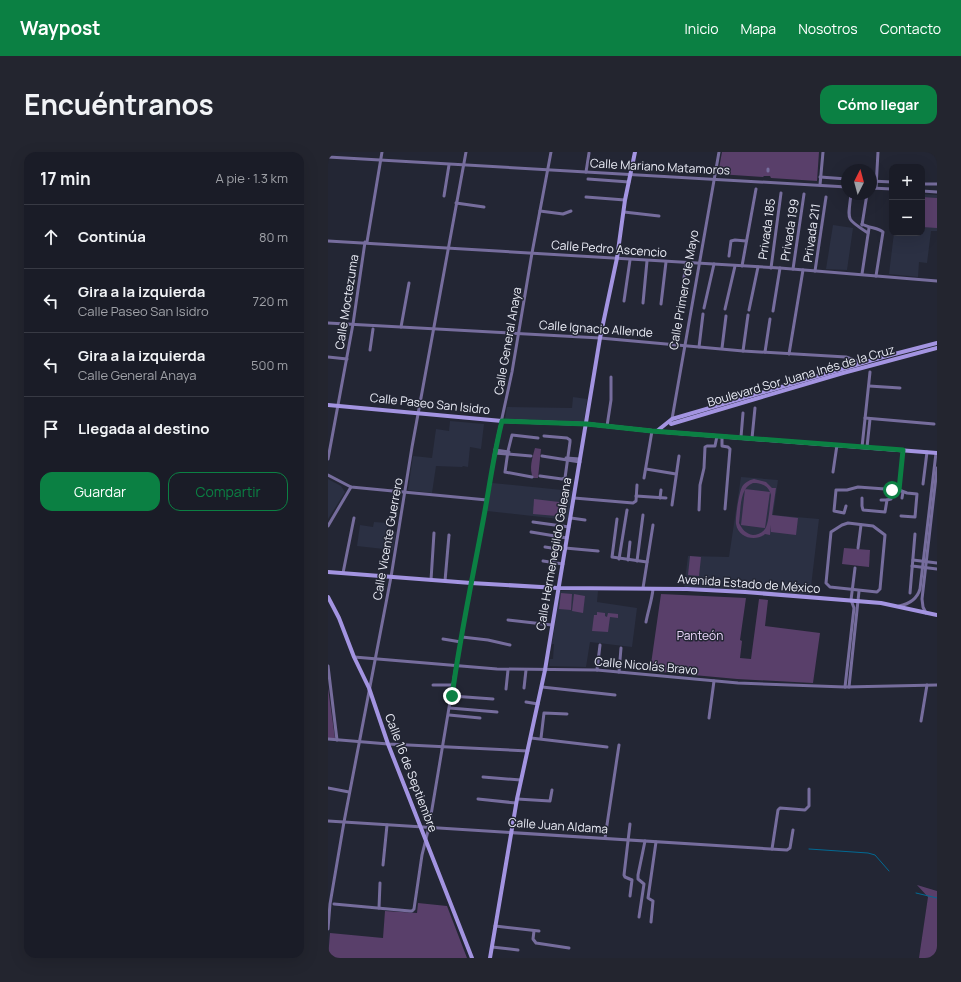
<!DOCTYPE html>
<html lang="es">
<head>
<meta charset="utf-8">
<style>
	body { margin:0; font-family:Manrope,sans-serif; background:#23252f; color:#f1f3f6 }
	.controls { position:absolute; right:12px; top:12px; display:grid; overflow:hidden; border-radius:8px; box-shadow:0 4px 16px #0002 }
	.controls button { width:36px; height:36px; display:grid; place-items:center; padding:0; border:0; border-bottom:1px solid #383a44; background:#1a1c27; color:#f1f3f6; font:20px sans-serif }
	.compass { position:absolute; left:513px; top:12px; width:36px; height:36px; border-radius:50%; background:#1a1c27; box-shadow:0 4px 16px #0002; rotate:6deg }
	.stop { position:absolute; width:12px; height:12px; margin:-9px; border:3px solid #0b8043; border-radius:50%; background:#fff }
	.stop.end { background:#0b8043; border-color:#fff; box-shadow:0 1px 4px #0008 }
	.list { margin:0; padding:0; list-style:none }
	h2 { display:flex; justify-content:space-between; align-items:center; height:52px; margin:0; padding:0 16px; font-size:17px }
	h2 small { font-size:13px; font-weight:400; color:#9fa1a7 }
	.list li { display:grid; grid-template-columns:26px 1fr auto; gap:12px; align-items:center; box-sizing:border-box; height:64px; padding:0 16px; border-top:1px solid #383a44 }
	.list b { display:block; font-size:15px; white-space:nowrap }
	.list p { margin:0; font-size:13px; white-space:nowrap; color:#9fa1a7 }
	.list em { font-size:13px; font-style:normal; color:#9fa1a7 }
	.actions { display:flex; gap:8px; padding:12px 16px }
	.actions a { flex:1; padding:9px 0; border:1px solid #0b8043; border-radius:12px; text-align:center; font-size:14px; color:#0b8043 }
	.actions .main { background:#0b8043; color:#fff }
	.icon { flex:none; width:22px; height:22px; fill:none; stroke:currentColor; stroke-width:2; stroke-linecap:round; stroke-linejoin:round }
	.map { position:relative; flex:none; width:609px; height:806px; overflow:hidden; border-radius:12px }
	header { display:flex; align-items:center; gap:24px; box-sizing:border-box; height:56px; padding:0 20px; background:#0b8043; color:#fff }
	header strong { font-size:19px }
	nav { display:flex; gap:22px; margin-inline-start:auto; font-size:14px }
	.intro { display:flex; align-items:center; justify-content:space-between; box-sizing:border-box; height:96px; padding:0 24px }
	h1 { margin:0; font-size:28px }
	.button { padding:10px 18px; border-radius:12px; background:#0b8043; color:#fff; font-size:14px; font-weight:700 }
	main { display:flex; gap:24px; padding:0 24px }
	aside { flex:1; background:#1a1c27; border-radius:12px; box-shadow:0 4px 16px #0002 }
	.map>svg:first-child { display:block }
	.built { fill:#2b3043 }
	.green { fill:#593f6a; fill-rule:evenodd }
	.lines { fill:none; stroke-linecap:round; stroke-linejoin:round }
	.stream { stroke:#026993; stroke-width:1 }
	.street { stroke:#766d9d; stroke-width:3 }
	.secondary { stroke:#a394e1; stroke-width:4 }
	.route { stroke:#0b8043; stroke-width:5 }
	.labels { text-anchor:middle; stroke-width:3; stroke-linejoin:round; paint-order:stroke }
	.street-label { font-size:12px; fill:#ebedf7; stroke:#232634 }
	.park-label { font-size:12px; fill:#edd7fc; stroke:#232634 }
</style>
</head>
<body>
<header>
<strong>Waypost</strong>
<nav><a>Inicio</a><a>Mapa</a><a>Nosotros</a><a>Contacto</a></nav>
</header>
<div class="intro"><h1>Encuéntranos</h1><a class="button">Cómo llegar</a></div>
<main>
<aside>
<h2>17 min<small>A pie · 1.3 km</small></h2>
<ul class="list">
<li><svg class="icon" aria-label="ahead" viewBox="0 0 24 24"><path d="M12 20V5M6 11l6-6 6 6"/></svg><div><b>Continúa</b></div><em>80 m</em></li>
<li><svg class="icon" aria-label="left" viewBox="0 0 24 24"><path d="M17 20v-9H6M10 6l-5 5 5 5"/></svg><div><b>Gira a la izquierda</b><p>Calle Paseo San Isidro</p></div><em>720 m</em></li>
<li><svg class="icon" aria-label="left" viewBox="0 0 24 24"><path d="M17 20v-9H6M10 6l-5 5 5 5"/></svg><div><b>Gira a la izquierda</b><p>Calle General Anaya</p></div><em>500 m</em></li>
<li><svg class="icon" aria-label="arrive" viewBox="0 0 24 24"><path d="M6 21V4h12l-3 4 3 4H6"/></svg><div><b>Llegada al destino</b></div></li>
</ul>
<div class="actions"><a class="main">Guardar</a><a>Compartir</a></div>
</aside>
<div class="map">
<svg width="609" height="806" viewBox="0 0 609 806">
	<rect width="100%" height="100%" fill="#232634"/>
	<g class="built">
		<polygon points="594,42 609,43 609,79 603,79 599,111 591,110 590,125 561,122 566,81 594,81"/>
		<polygon points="505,73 525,76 519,118 498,117"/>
		<polygon points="245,245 259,247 256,270 177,267 179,255 244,256"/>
		<polygon points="122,269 156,272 153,297 142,295 140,315 135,314 134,315 108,314 104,341 80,338 85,304 104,306 108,277 121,279"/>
		<polygon points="413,325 450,328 445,363 491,367 482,443 356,436 360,404 401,405"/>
		<polygon points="0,327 13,334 17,340 0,367"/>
		<polygon points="164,331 244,339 240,368 159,359"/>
		<polygon points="46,370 60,371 59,379 68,380 65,398 29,394 32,373 45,375"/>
		<polygon points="232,439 270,439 269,450 309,456 304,495 262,490 258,515 221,514 222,507 225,507 226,492 224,492"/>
	</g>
	<g class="green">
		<polygon points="394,0 491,0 489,29 443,26 442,24 436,24 435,25 390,22"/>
		<polygon points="594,45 609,46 609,76 594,75"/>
		<path d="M207 296 213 297 210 326H205C201 316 204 307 207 296Z"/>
		<path d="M426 327 438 330 444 336H448L444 363 470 366 468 383 443 380V373L442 383 437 382C428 390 410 386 408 372 407 367 411 340 414 335 416 331 421 328 426 327ZM425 331C433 331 439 333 442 340L417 337 413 373 437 376 442 340 443 343C442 351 441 369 438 375 436 380 430 383 425 383 418 382 414 377 411 371 413 358 411 336 425 331Z"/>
		<polygon points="206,347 231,350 229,364 205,362"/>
		<polygon points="516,396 542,398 541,415 514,412"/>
		<polygon points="362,404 373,405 371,424 360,423"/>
		<polygon points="233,441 244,442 243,458 231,457"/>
		<polygon points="246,442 257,444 255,461 244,459"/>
		<polygon points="333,442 418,446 412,488 414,489 412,506 423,507 431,447 440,448 437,474 492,481 485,531 409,527 322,519"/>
		<polygon points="269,460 277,461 277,464 279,465 280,461 290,462 290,466 282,465 280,480 264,479 266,463 269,463"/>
		<polygon points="0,536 7,586 0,586"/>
		<polygon points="589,733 609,739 609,806 591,806 600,745"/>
		<polygon points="90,751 119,754 139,806 0,806 2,781 55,786 57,759 89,761"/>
	</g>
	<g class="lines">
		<g class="stream">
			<polyline points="481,697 540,701 547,703 561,719"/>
			<polyline points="588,741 609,746"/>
		</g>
		<g class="street">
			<polyline points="0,5 519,35"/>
			<polyline points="440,19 440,17"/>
			<polyline points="258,20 261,1"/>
			<polyline points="492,25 519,27"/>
			<polyline points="260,27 301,30"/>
			<polyline points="543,29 564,30"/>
			<polyline points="594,32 609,32"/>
			<polyline points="492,33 495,0"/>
			<polyline points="543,36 564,37"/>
			<polyline points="548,36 550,0"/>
			<polyline points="594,39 609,40"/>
			<path d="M523 42C520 69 517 66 540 81"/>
			<polyline points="116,44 121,13"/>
			<polyline points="258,45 297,48"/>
			<polyline points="128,51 156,55"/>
			<polyline points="212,59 235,62 243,59"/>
			<polyline points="296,60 331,64"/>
			<path d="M534 72C541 76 551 76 555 80L548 124"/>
			<polyline points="534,73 539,42"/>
			<polyline points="0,89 452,116 609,129"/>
			<polyline points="39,90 54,0"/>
			<polyline points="401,104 403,89 407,88 418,89"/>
			<polyline points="414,114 428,37"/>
			<polyline points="443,116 453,41"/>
			<polyline points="465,117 476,42"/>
			<polyline points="487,119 498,45"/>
			<polyline points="534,122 541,76"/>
			<polyline points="296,149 302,108"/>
			<polyline points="315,151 319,109"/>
			<polyline points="333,152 338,110"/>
			<polyline points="352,156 358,111"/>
			<polyline points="376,156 386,112"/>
			<polyline points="397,157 407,114"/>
			<polyline points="421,158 430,115"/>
			<polyline points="445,159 452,116"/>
			<polyline points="0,171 272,186 415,199 518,205 534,211"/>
			<polyline points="73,175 81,131"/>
			<polyline points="371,195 375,162"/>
			<polyline points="394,196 398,164"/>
			<polyline points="42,198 45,177"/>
			<polyline points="415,199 420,163"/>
			<polyline points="437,200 442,167"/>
			<polyline points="461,202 475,118"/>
			<polyline points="0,205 19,207"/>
			<polyline points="541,234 572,236"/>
			<polyline points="537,266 606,272"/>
			<polyline points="344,267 391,0"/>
			<polyline points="279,274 283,248 283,225"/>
			<polyline points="394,284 394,294 400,295 402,297 397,357"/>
			<polyline points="413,285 415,261"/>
			<polyline points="424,286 427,256"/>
			<polyline points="534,295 542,220"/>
			<polyline points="539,295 542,267"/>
			<polyline points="167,298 181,300"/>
			<polyline points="167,301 203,304"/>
			<polyline points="214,304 252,310"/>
			<polyline points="238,306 252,307"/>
			<polyline points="0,307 25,172 37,90"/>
			<polyline points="318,317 348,322"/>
			<polyline points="505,320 509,293"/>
			<polyline points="0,323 23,335 159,348"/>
			<polyline points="212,324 234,327 237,326 242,290 242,288 239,286 216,284"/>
			<polyline points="204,325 177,320 180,299 184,283 210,286"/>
			<polyline points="316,326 324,279"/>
			<polyline points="595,332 599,300"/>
			<polyline points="571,338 575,298"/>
			<polyline points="308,344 338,346"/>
			<polyline points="246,346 305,351 308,349 309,333"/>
			<polyline points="332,346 333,338"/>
			<polyline points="534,346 534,354 535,358 557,360 559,348 563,347 564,338"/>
			<polyline points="574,346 575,340"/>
			<polyline points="553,348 559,348"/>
			<polyline points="344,353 351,304"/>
			<polyline points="518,354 516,361 506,359 508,338 519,338 530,335 571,338 579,341 589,342 587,365 573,364"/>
			<polyline points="371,358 372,333 376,316 377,295 379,294 387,294 389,284"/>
			<polyline points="243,366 257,368"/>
			<polyline points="289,367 284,405 319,410"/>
			<polyline points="205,370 241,375"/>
			<polygon points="520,371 545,374 557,383 552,437 549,440 502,435 498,431 503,380 514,373"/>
			<polyline points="0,374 23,335"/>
			<polyline points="203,380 239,386"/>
			<polyline points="217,395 237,398"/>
			<polyline points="237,396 270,399"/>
			<polyline points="530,396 533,373"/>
			<polyline points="291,407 299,358"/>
			<polyline points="300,408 302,390"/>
			<polyline points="585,408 609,411"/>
			<polyline points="215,409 235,412"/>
			<polyline points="309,409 315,363"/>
			<polyline points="584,414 609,417"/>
			<polyline points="15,421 26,366"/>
			<polyline points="103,428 106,381"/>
			<polyline points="117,429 121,383"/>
			<polyline points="315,436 325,373"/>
			<polyline points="582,441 587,382"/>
			<path d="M571 454C582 452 589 447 592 437L608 301"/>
			<polyline points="598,461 595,455 594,447 609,316"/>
			<polyline points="180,468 224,473"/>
			<path d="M318 470C320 459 324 448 325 437"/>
			<polyline points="134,485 160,488 182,493"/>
			<polyline points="115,487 133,490"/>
			<polyline points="26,505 169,517 269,518 410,531 517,535 609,533"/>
			<polyline points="0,514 9,588"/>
			<polyline points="269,518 272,493"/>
			<polyline points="291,520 293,496"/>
			<polyline points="105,533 125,533"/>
			<polyline points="214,535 287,543"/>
			<polyline points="517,535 526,456 523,448 527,416"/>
			<polyline points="521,535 531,439"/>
			<polyline points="196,536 198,518"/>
			<polyline points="178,537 180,518"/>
			<polyline points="124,544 165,547"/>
			<polyline points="198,550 210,552"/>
			<polyline points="122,556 169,560"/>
			<polyline points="121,563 152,566"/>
			<polyline points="381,566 386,529"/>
			<polyline points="593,569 599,533"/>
			<polyline points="203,586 279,595"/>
			<polyline points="213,586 216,561 239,562"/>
			<polyline points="0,587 60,592 200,599"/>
			<polyline points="155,625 193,628"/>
			<polyline points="0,636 21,640"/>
			<polyline points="150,647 188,651"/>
			<polyline points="189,647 222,649 224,638"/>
			<polyline points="0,669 459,698 462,696 465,678"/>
			<polyline points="302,672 296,723 297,725 304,728 302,744"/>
			<polyline points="277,686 291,593"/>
			<polyline points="444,697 450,658 452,656 477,658 481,654 481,637"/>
			<polyline points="55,713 59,673"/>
			<polyline points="6,752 82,759 84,759 86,757 94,703 101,675 128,514 159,348 167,298 184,220 204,101 223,0"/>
			<polyline points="51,756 52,731"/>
			<polyline points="311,765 316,732 310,727 310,723 317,689"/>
			<polyline points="323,770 325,749 320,746 328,690"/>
			<polyline points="167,774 211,779"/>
			<polyline points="0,777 2,752 16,670 63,425 84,295 138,0"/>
			<polyline points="206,779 205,787 208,791 241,796"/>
			<polyline points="164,795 190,798"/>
		</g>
		<g class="secondary">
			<polyline points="0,253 174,269 259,272 324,279 609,301"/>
			<polyline points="343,272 515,221 609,196"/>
			<polyline points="329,279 344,267 555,205 609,191"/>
			<polyline points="0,420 143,431 230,436 359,437 417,440 553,451 609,463"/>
			<polyline points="0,445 11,466 26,505 41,536 60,592 144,806"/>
			<polyline points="162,806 189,647 217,518 272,186 289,106 297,48 307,0"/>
		</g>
	</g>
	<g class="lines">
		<path class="route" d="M124 544C132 484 145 424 156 364 162 332 166 300 174 269L259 272 324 279 575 298 571 338H564"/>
	</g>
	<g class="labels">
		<g class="street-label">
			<text transform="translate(332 15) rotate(3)" y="4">Calle Mariano Matamoros</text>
			<text transform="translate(439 77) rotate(-82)" y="4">Privada 185</text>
			<text transform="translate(462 78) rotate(-81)" y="4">Privada 199</text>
			<text transform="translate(484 81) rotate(-82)" y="4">Privada 211</text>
			<text transform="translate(281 97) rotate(4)" y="4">Calle Pedro Ascencio</text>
			<text transform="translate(356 138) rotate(-80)" y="4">Calle Primero de Mayo</text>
			<text transform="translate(19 150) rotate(-81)" y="4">Calle Moctezuma</text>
			<text transform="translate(268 177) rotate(4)" y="4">Calle Ignacio Allende</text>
			<text transform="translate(180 189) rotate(-80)" y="4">Calle General Anaya</text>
			<text transform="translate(473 224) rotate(-16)" y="4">Boulevard Sor Juana Inés de la Cruz</text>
			<text transform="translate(102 252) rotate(6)" y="4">Calle Paseo San Isidro</text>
			<text transform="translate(60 387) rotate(-80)" y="4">Calle Vicente Guerrero</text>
			<text transform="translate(226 402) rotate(-80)" y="4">Calle Hermenegildo Galeana</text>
			<text transform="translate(421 432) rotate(4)" y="4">Avenida Estado de México</text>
			<text transform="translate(318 514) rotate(5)" y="4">Calle Nicolás Bravo</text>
			<text transform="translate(83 621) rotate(69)" y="4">Calle 16 de Septiembre</text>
			<text transform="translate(230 674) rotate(4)" y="4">Calle Juan Aldama</text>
		</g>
		<g class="park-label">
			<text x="372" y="488">Panteón</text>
		</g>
	</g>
</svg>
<div class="controls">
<button>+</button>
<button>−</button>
</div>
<svg class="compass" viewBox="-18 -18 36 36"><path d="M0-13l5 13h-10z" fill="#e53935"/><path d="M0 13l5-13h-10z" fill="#9fa1a7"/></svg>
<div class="stop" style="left:564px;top:338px"></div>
<div class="stop end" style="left:124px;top:544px"></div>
</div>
</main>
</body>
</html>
